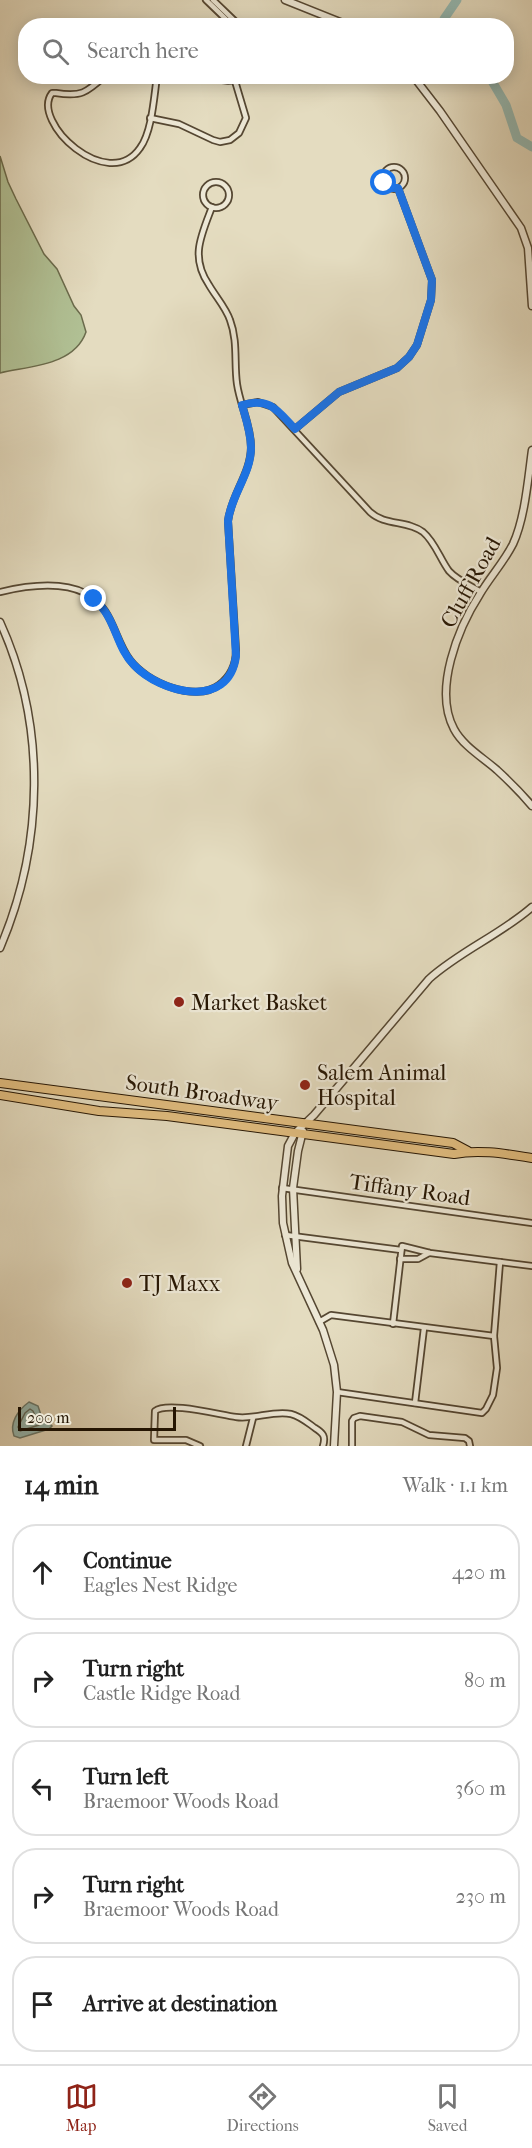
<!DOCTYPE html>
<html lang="en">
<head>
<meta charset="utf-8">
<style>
	body { margin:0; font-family:"IM FELL French Canon",serif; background:#f6f6f6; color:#222 }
	.scale { position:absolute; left:18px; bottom:15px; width:158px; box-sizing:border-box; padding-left:6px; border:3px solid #251502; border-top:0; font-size:16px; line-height:21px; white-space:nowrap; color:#251502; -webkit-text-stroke:4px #ede8d6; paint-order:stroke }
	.stop { position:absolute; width:18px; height:18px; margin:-14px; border:4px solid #1a73e8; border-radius:50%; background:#fff }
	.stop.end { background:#1a73e8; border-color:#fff; box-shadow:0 2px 6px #0008 }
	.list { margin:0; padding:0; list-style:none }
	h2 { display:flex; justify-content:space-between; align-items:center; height:78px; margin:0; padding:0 24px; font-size:26px }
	h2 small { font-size:20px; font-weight:400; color:#767676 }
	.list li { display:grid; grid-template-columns:39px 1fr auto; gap:18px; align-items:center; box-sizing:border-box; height:96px; margin:0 12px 12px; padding:0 12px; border:2px solid #e0e0e0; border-radius:24px }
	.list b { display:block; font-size:22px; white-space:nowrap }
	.list p { margin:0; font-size:20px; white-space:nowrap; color:#767676 }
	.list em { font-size:20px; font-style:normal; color:#767676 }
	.icon { flex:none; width:33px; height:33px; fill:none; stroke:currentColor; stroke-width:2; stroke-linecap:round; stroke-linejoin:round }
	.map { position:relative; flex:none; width:532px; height:1446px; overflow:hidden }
	.search { position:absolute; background:#fff; box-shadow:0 3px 15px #0003; left:18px; right:18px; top:18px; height:66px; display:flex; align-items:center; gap:15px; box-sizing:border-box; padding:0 21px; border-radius:24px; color:#767676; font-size:22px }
	.sheet { height:618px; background:#fff }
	nav { display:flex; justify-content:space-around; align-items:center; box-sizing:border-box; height:84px; border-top:2px solid #e0e0e0; background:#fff; font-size:16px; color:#767676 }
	nav a { display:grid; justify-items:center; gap:3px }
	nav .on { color:#8f2418 }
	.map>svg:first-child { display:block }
	.green { fill:#b1c195; stroke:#6b6b4c; stroke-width:1.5 }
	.water { fill:#95bbb5; stroke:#68796d; stroke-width:1.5 }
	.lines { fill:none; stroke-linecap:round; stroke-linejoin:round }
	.shore { stroke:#5d685c; stroke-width:1.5 }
	.river { stroke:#95bbb5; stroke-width:9 }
	.minor-casing { stroke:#554732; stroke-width:8 }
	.tertiary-casing { stroke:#554732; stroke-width:9 }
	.primary-casing { stroke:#251502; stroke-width:10 }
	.minor { stroke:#ede8d6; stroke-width:4.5 }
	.tertiary { stroke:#ede8d6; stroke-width:6 }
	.primary { stroke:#e2be80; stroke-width:8 }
	.route { stroke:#1a73e8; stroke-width:8 }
	.poi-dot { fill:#8f2418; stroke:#ede8d6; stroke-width:2 }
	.labels { text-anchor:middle; stroke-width:4.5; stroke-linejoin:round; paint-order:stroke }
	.street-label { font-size:22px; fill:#251502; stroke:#ede8d6 }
	.poi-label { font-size:22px; fill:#251502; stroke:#ede8d6; text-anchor:start }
</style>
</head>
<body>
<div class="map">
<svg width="532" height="1446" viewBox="0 0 532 1446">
	<rect width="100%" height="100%" fill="#e4dcc0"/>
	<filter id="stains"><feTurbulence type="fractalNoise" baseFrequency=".00333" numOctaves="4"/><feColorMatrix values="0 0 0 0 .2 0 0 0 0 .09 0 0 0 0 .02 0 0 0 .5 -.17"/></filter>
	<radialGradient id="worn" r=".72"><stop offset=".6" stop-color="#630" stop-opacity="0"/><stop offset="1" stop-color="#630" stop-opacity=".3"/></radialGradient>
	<path class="green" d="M0 156 8 182 16 199 44 254 57 269 74 306 81 315 86 332C74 366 29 366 0 373Z"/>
	<path class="water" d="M29 1402 38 1406 41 1415 52 1426 49 1429 20 1438 14 1436C9 1423 18 1410 29 1402Z"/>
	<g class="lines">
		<polygon class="shore" points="30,1409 33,1411 39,1425 20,1431 18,1427 25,1413"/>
		<g class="river">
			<polyline points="444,26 444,19 457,0"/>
			<polyline points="489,76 506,105 517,138 532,147"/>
		</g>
		<defs>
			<g id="minor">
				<polyline points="206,0 233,26"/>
				<polyline points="213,0 240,26"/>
				<path d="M105 76C86 93 81 97 56 93H52C30 122 108 194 140 148 152 132 154 97 157 76"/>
				<path d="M200 76C216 79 232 85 246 76"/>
				<polyline points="150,118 179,124 213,140 220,142 230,140 239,133 246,118 235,81"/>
				<circle cx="394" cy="178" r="11"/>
				<circle cx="216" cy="195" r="13"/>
				<path d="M242 405 258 402 273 407 370 512C385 526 407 520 423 532 435 542 440 559 449 571 457 580 471 586 481 592"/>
				<polyline points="295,429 339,392 397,368 409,357 417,345 431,300 432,280 398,188"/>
				<path d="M0 592C25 586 61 581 85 593 114 608 113 637 130 660 146 682 195 703 219 685 231 676 236 664 236 650L228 521C231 495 251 473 251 447 251 425 240 405 237 384 234 363 238 341 230 320 226 308 216 297 209 285 190 257 201 236 212 207"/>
				<polyline points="282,1188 532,1223"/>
				<polyline points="285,1235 401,1250"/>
				<polyline points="400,1259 418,1259 429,1253"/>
				<polyline points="319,1322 331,1315 494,1336"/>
				<polyline points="393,1324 402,1246 430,1253 532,1266"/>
				<polyline points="337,1392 482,1413 486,1409 493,1395 497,1368 494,1336 500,1262"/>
				<polyline points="415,1403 424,1328"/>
				<path d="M200 1446 186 1440H154L155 1411C167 1401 220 1415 236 1417 254 1420 273 1410 291 1414 300 1416 308 1423 315 1428 323 1433 326 1436 323 1446"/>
				<polyline points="246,1446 253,1418"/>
				<polyline points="352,1446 352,1421 354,1418 360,1416 402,1422 429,1435 465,1438 469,1441 470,1446"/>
			</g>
			<g id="tertiary">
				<polyline points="285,0 350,26"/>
				<polyline points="413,76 440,111 521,228 528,248 532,306"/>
				<path d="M532 450C528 479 525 518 513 544 504 562 490 577 480 594 458 628 433 690 454 729 463 746 482 757 497 770 509 781 521 793 532 806"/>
				<path d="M0 622C47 725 44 845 0 948"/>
				<polyline points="297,1269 293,1188 298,1151 303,1131"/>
				<path d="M334 1446 337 1392 334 1365 323 1330 292 1263 283 1223 282 1196 288 1146 295 1133 314 1115 429 979C460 951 500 935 532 907"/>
			</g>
			<g id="primary">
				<polyline points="0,1083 453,1143 468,1151"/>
				<path d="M0 1095 99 1111 167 1116 454 1154C480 1149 506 1154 532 1158"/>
			</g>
		</defs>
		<use href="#minor" class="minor-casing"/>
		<use href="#tertiary" class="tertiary-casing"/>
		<use href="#primary" class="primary-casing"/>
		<use href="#minor" class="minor"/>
		<use href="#tertiary" class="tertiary"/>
		<use href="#primary" class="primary"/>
	</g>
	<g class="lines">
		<path class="route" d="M94 599C117 619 115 646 134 665 160 693 229 711 236 656L228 521C231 495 251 474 251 448 251 433 246 419 242 405 270 397 277 410 295 429L339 392 397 368 409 357 417 345 431 300 432 280 398 188H391L384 183"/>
	</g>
	<g class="poi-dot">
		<circle cx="179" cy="1002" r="6"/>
		<circle cx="305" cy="1085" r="6"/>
		<circle cx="127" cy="1283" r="6"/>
	</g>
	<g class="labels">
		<g class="street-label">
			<text transform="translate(470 582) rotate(-61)" y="8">Cluff Road</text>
			<text transform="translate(202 1092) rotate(8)" y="8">South Broadway</text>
			<text transform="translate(410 1189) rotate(8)" y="8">Tiffany Road</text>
		</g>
		<g class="poi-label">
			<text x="191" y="1010">Market Basket</text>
			<text x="317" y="1080">Salem Animal<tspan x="317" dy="25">Hospital</tspan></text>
			<text x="139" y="1291">TJ Maxx</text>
		</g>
	</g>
	<rect width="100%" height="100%" filter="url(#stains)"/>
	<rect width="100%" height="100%" fill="url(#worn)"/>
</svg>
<div class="scale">200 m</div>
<div class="stop" style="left:384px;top:183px"></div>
<div class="stop end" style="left:94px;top:599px"></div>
<div class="search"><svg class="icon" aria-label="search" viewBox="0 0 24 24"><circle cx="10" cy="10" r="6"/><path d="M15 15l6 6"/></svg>Search here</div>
</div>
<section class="sheet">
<h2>14 min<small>Walk · 1.1 km</small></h2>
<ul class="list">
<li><svg class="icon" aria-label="ahead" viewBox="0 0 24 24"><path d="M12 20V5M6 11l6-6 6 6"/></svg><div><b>Continue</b><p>Eagles Nest Ridge</p></div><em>420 m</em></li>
<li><svg class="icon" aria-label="right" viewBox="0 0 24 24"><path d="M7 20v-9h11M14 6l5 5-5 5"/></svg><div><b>Turn right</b><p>Castle Ridge Road</p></div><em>80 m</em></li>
<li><svg class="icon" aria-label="left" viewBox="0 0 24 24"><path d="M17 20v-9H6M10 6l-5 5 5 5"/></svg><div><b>Turn left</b><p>Braemoor Woods Road</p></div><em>360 m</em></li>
<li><svg class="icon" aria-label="right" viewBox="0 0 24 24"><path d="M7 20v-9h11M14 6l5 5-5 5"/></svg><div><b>Turn right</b><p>Braemoor Woods Road</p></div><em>230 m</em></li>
<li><svg class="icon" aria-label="arrive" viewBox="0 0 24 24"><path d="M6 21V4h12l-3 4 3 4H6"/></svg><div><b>Arrive at destination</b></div></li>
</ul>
</section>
<nav>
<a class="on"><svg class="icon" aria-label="map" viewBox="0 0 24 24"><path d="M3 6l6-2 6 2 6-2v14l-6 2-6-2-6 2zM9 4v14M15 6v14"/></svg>Map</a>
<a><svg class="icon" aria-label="directions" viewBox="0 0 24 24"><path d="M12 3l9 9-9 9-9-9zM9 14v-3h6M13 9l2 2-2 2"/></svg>Directions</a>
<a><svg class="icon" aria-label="saved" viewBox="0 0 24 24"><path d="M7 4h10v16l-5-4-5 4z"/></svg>Saved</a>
</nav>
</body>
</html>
